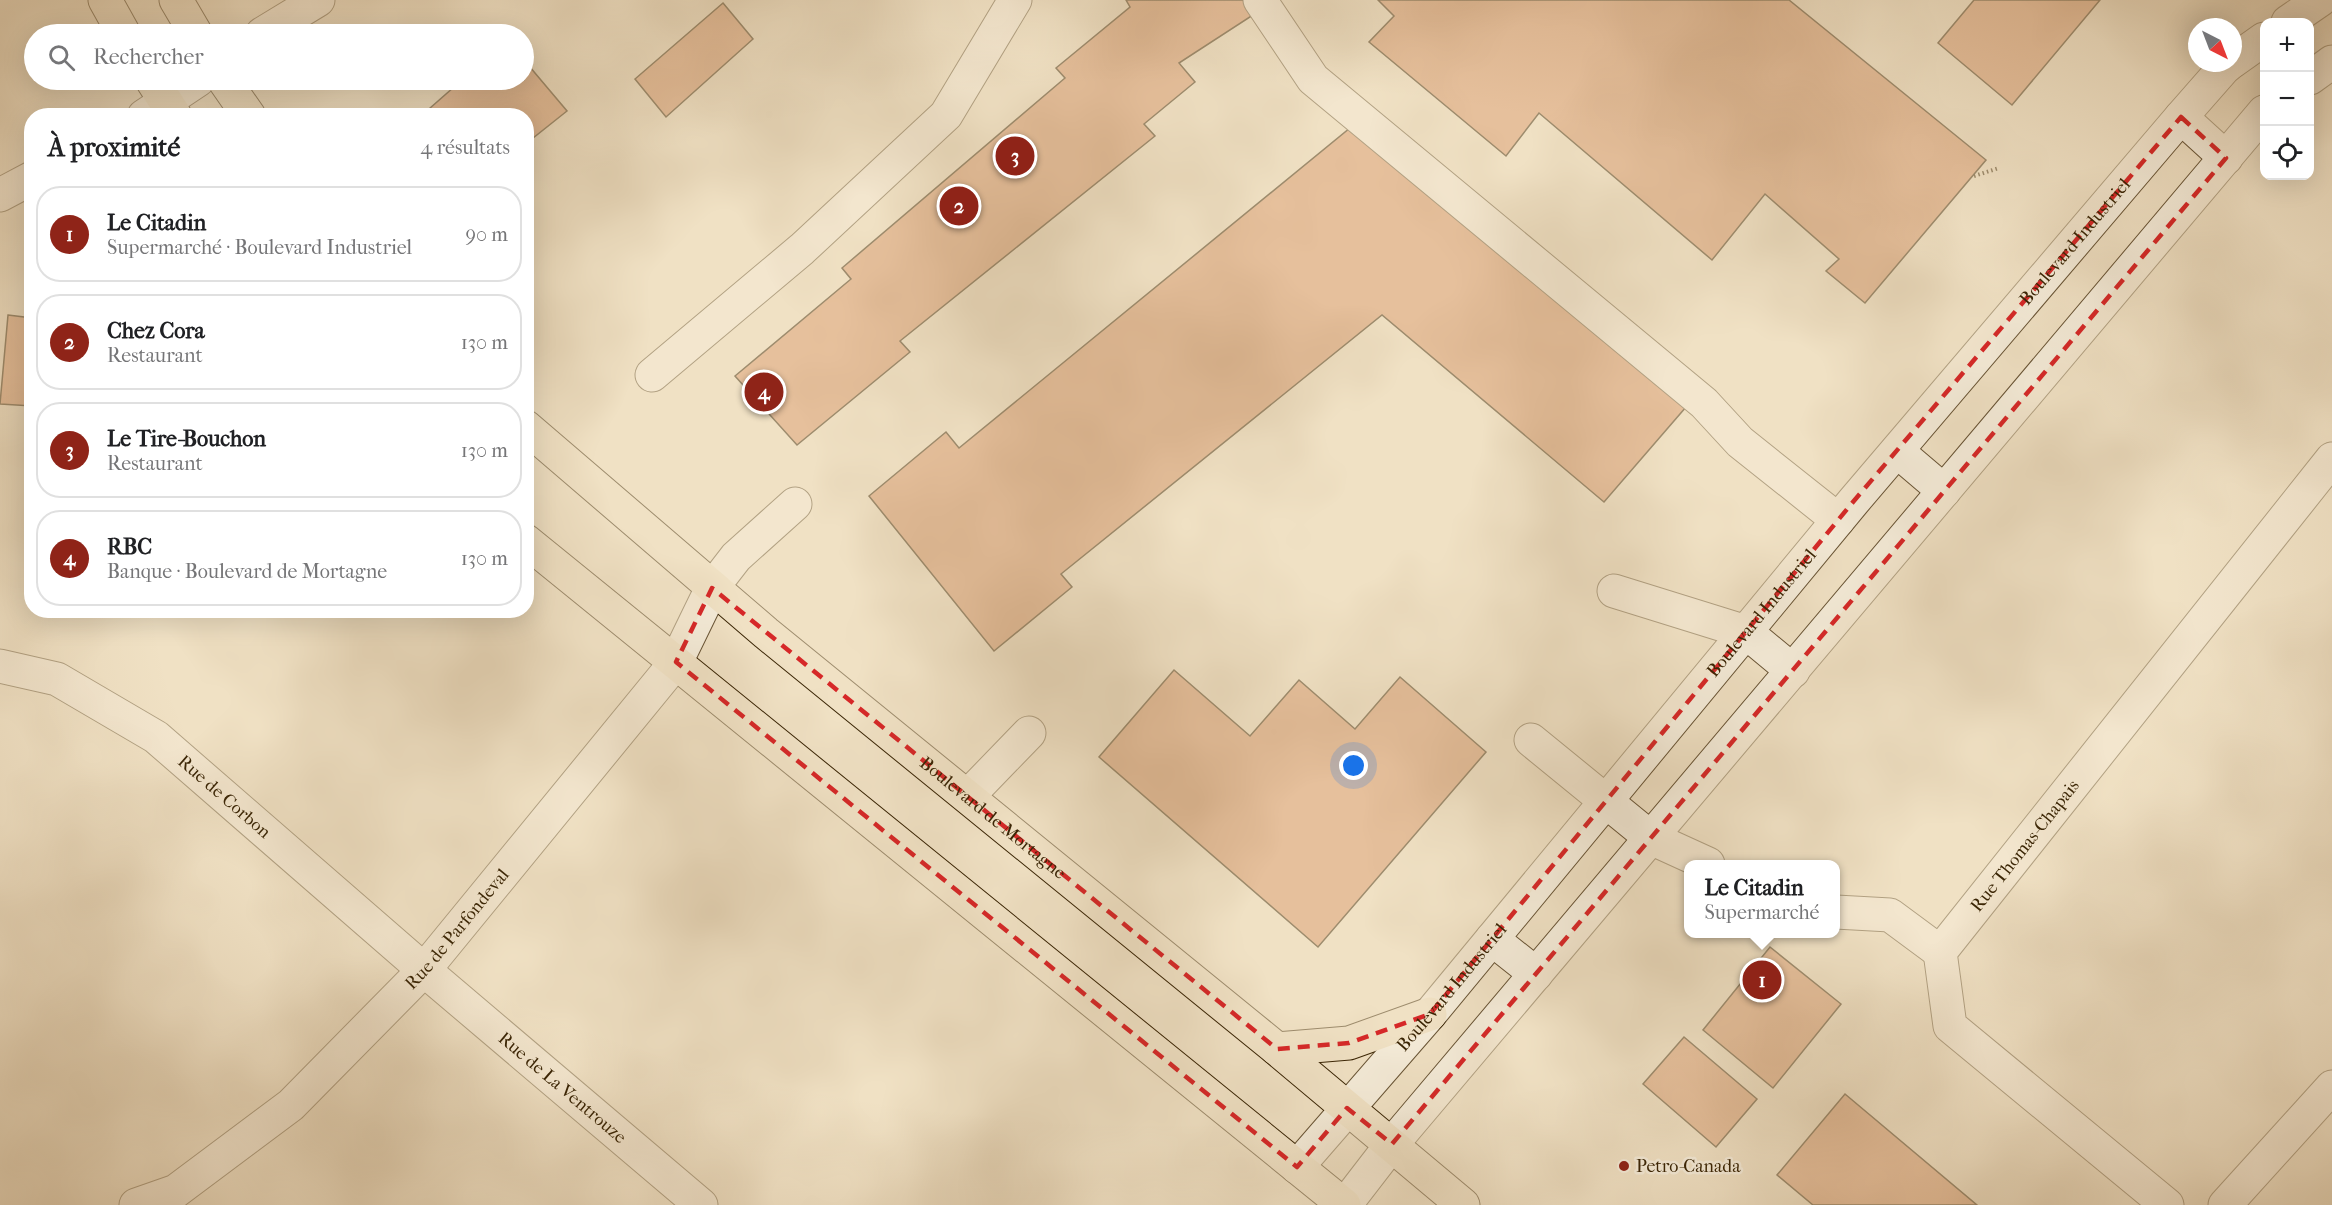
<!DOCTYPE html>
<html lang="fr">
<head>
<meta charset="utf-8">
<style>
	body { margin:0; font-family:"IM FELL French Canon",serif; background:#f6f6f6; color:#202124 }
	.controls { position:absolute; right:18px; top:18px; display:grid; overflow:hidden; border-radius:12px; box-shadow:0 6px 24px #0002 }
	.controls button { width:54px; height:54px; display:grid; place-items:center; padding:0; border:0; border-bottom:2px solid #e0e0e0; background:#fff; color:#202124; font:30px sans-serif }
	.compass { position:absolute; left:2188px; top:18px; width:54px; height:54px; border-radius:50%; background:#fff; box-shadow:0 6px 24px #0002; rotate:138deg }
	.you { position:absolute; left:1354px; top:766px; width:21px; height:21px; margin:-15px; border:4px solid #fff; border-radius:50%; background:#1a73e8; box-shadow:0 0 0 9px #1a73e833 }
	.badge { display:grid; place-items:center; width:39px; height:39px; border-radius:50%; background:#8f2418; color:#fff; font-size:20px; font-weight:700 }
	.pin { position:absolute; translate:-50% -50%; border:3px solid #fff; box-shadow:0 2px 6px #0006 }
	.popup { position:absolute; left:1684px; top:860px; width:156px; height:78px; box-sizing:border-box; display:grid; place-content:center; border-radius:12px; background:#fff; filter:drop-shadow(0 2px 4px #0005); font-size:20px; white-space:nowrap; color:#757577 }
	.popup b { font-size:22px; color:#202124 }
	.popup::after { content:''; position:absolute; left:50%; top:100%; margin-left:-12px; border:12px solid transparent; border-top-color:#fff }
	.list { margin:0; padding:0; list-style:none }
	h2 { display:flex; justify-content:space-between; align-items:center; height:78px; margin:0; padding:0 24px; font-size:26px }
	h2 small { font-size:20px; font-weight:400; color:#757577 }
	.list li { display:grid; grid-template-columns:39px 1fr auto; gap:18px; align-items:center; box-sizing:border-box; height:96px; margin:0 12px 12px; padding:0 12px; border:2px solid #e0e0e0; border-radius:24px }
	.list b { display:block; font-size:22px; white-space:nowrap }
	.list p { margin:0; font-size:20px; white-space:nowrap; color:#757577 }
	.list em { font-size:20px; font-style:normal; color:#757577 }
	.icon { flex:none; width:33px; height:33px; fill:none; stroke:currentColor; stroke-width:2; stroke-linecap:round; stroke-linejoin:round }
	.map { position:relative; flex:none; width:2332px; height:1205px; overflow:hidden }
	.search { position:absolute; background:#fff; box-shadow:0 6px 24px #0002; left:24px; top:24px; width:510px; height:66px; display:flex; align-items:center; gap:15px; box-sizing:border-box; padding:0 21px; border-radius:33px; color:#757577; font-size:22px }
	.panel { position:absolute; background:#fff; box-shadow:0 6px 24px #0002; left:24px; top:108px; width:510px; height:510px; border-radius:24px }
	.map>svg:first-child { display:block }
	.building { fill:#d9976b; stroke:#3a2505; stroke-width:1.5 }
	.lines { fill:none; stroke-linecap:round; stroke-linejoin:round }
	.minor-casing { stroke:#685435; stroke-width:35 }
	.major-casing { stroke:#3a2505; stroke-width:35 }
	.path { stroke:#3a2505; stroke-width:4; stroke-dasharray:1.5 3; stroke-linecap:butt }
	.minor { stroke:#f5ecd9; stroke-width:33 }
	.major { stroke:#f0e1c4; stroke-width:33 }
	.marked { fill:none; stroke:#d62828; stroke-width:4.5; stroke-dasharray:12 8; stroke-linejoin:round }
	.poi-dot { fill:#8f2418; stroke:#f5ecd9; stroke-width:2 }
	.labels { text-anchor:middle; stroke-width:5; stroke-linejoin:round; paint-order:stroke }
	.street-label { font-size:18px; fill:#3a2505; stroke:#f5ecd9 }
	.poi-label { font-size:18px; fill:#3a2505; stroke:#f5ecd9; text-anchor:start }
</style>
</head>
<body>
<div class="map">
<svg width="2332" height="1205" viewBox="0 0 2332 1205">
	<rect width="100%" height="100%" fill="#f0e1c4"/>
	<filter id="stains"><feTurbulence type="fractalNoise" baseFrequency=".00333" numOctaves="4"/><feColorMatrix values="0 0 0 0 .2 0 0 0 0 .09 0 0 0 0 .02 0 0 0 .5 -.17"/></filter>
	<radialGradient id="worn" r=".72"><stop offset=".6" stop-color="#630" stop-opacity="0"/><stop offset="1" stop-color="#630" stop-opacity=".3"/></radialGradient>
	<g class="building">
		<polygon points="1126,0 1243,0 1253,15 1179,63 1195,82 1144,124 1155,136 900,341 910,352 797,445 735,376 851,279 842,268 1065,78 1056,68 1130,7"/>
		<polygon points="1378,0 1789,0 1986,160 1865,303 1826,271 1839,259 1765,194 1712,260 1539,113 1506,156 1369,42 1394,16"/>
		<polygon points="1974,0 2100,0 2012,105 1938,43"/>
		<polygon points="723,3 753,39 666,117 635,79"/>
		<polygon points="524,60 567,111 528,142 526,116 421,116 462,80 524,80"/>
		<polygon points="1350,128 1686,407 1604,502 1382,315 1061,574 1072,587 994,651 869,496 946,432 959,448"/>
		<polygon points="8,315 32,318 32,406 0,404"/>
		<polygon points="1174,670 1250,736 1299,680 1355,729 1400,677 1486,752 1318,947 1099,757"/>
		<polygon points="1770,947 1841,1004 1773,1088 1703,1030"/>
		<polygon points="1684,1037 1757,1099 1716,1147 1643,1084"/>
		<polygon points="1845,1094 1977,1205 1813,1205 1777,1175"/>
	</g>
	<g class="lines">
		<defs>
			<g id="minor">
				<polyline points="1260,0 1313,79 1704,403 1740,442 1838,520"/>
				<polyline points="2288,22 2320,0"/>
				<polyline points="262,34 318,0"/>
				<polyline points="2233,61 2264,39"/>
				<polyline points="2310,78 2332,62"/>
				<polyline points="144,116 198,80"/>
				<polyline points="2181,117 2226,158"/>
				<polyline points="0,195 32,178"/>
				<polyline points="652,375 802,249 946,115 1015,0"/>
				<polyline points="1897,451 1944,491"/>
				<polyline points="1614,591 1746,632 1793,671"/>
				<path id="s1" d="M0 666 57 679 156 737 424 970 701 1205"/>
				<polyline points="1531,740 1651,838 1708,864"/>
				<polyline points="968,796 1029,733"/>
				<polyline points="1836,912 1890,915 1940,952"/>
				<polyline points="1492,939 1536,974"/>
				<path id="s2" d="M1297 1167 1430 1014 1853 502 2181 117 2224 68 2230 63"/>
				<path id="s3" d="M136 1205 176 1191 291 1105 424 970 676 662 712 588 736 557 795 504"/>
				<polyline points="1345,1205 1392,1144 2264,112"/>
				<path id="s4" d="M2167 1205 1950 1026 1940 952 2332 459"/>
				<polyline points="2225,1205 2332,1087"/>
			</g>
			<g id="major">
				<polyline points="105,0 124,34"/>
				<polyline points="176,0 196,34"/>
				<polyline points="152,80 175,116"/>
				<polyline points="224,80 249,116"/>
				<path id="s5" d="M526 427 766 633 1277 1049 1463 1205"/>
				<polyline points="526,541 1344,1205"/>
				<polyline points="1277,1049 1349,1043 1430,1014"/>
			</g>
		</defs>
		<use href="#minor" class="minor-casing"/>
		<use href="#major" class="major-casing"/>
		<polyline class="path" points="1974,176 1999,168"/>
		<use href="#minor" class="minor"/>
		<use href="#major" class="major"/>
	</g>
	<path d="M0 0H2332V1205H0ZM2181 117 2226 158 1392 1144 1347 1108 1297 1167 676 662 712 588 1277 1049 1349 1043 1430 1014 1853 502Z" fill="#f0e1c4" fill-opacity=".55" fill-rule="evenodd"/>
	<path class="marked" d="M2181 117 2226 158 1392 1144 1347 1108 1297 1167 676 662 712 588 1277 1049 1349 1043 1430 1014 1853 502Z"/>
	<circle class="poi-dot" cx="1624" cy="1166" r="6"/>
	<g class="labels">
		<g class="street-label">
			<text dy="6" stroke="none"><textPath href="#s2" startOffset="1209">Boulevard Industriel</textPath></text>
			<text dy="6" stroke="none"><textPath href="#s2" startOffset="723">Boulevard Industriel</textPath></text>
			<text dy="6" stroke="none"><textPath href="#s1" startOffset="264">Rue de Corbon</textPath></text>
			<text dy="6" stroke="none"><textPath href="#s5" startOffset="609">Boulevard de Mortagne</textPath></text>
			<text dy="6" stroke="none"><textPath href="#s4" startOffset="492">Rue Thomas-Chapais</textPath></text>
			<text dy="6" stroke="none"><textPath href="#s3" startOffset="428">Rue de Parfondeval</textPath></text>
			<text dy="6" stroke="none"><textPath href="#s2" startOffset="237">Boulevard Industriel</textPath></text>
			<text dy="6" stroke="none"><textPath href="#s1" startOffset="710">Rue de La Ventrouze</textPath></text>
		</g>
		<g class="poi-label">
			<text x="1636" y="1172">Petro-Canada</text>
		</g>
	</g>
	<rect width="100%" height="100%" filter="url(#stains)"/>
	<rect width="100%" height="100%" fill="url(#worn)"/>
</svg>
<div class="controls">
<button>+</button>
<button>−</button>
<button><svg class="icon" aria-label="locate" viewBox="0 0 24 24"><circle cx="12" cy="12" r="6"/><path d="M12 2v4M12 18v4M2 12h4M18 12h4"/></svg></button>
</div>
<svg class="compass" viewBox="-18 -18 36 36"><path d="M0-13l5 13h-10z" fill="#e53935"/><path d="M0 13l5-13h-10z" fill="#757577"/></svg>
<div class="you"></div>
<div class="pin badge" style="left:1762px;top:980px">1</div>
<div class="popup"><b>Le Citadin</b>Supermarché</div>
<div class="pin badge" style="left:959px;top:206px">2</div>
<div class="pin badge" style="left:1015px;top:156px">3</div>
<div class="pin badge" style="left:764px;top:392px">4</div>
<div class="search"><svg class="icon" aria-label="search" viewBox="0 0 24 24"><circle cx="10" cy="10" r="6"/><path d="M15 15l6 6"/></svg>Rechercher</div>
<section class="panel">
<h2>À proximité<small>4 résultats</small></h2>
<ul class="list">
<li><span class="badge">1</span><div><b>Le Citadin</b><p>Supermarché · Boulevard Industriel</p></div><em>90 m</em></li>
<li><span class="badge">2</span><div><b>Chez Cora</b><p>Restaurant</p></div><em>130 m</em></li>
<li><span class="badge">3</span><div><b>Le Tire-Bouchon</b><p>Restaurant</p></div><em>130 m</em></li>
<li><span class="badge">4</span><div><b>RBC</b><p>Banque · Boulevard de Mortagne</p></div><em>130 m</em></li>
</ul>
</section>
</div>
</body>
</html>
